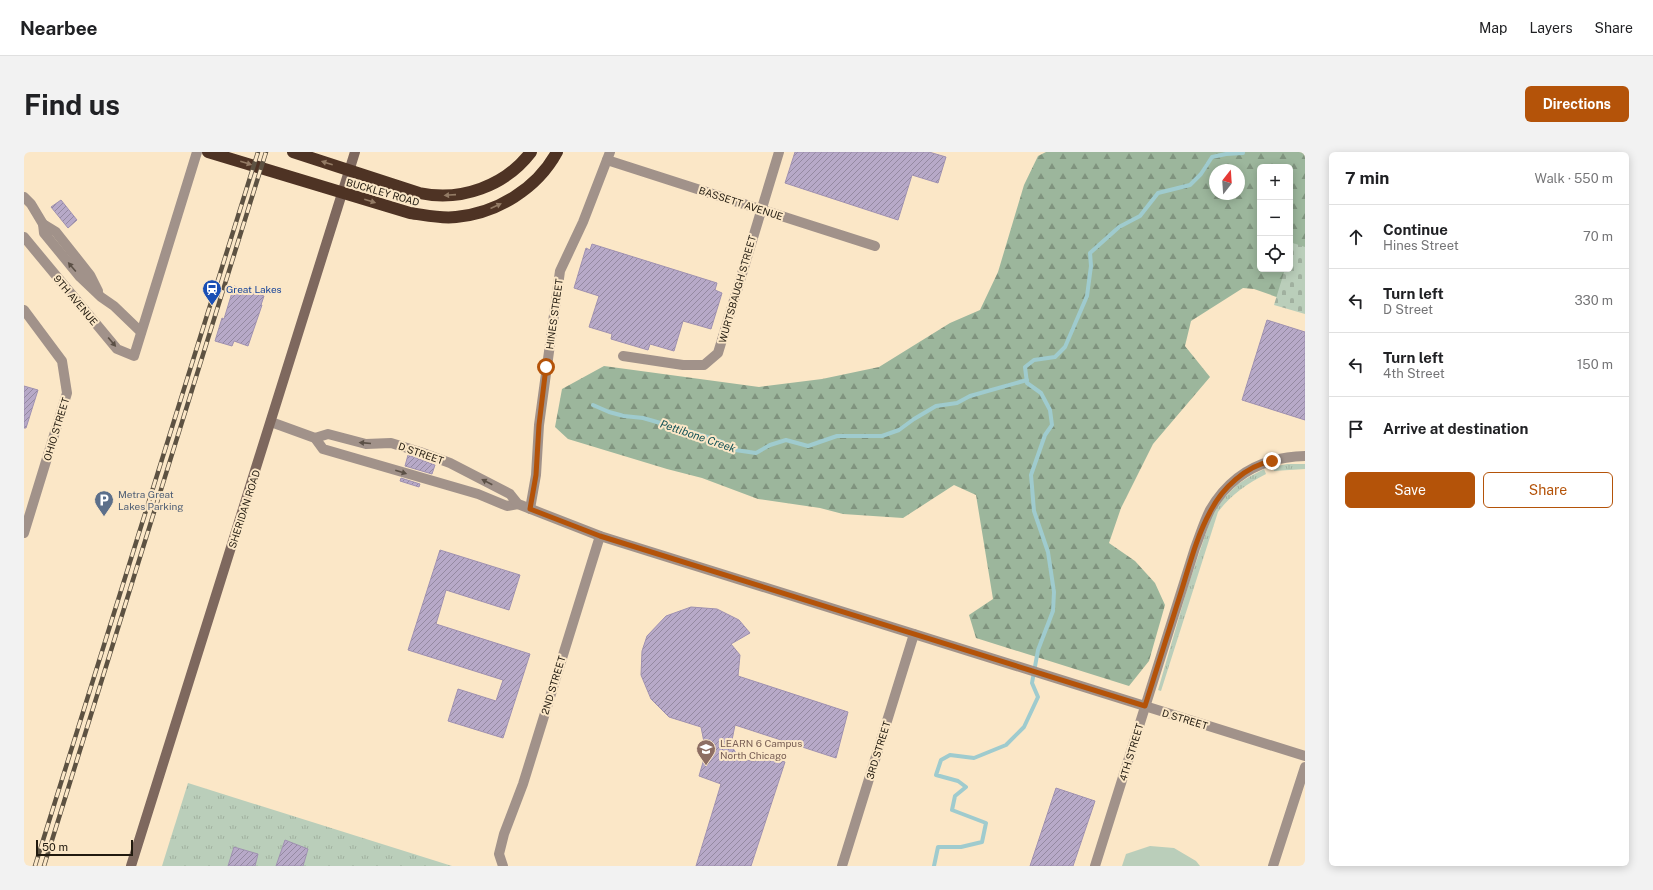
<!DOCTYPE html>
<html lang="en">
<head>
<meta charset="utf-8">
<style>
	body { margin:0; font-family:"Public Sans",sans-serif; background:#f2f2f2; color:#202124 }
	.controls { position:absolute; right:12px; top:12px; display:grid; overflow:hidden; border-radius:6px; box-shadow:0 2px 10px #0003 }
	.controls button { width:36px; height:36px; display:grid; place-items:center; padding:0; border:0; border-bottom:1px solid #e0e0e0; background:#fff; color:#202124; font:20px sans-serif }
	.compass { position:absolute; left:1185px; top:12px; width:36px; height:36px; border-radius:50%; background:#fff; box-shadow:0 2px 10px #0003; rotate:17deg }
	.scale { position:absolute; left:12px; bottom:10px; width:97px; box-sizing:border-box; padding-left:4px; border:2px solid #211a0f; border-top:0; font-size:11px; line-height:14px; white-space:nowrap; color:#211a0f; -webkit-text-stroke:3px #fbe7c7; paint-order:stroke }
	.stop { position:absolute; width:12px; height:12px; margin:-9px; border:3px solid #b45309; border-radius:50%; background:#fff }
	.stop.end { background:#b45309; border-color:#fff; box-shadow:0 1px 4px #0008 }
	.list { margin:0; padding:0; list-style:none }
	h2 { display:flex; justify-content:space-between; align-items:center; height:52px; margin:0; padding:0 16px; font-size:17px }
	h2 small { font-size:13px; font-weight:400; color:#757577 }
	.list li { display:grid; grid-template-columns:26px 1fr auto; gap:12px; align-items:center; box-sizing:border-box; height:64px; padding:0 16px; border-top:1px solid #e0e0e0 }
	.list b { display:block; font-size:15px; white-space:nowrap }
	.list p { margin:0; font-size:13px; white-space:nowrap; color:#757577 }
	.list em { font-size:13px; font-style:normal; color:#757577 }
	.actions { display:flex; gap:8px; padding:12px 16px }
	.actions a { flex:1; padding:9px 0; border:1px solid #b45309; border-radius:6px; text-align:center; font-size:14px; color:#b45309 }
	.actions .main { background:#b45309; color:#fff }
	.icon { flex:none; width:22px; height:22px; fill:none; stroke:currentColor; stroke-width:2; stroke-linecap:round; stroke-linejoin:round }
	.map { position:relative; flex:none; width:1281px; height:714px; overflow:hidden; border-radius:6px }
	header { display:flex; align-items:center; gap:24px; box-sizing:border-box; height:56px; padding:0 20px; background:#fff; border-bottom:1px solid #e0e0e0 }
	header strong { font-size:19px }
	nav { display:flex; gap:22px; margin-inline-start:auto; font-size:14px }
	.intro { display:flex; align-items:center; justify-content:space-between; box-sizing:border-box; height:96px; padding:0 24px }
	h1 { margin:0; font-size:28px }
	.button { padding:10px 18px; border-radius:6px; background:#b45309; color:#fff; font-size:14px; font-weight:700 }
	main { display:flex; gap:24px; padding:0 24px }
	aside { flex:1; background:#fff; border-radius:6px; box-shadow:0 2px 10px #0003 }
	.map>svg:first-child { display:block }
	.grass { fill:url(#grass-tufts) }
	.forest { fill:url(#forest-firs); fill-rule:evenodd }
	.cemetery { fill:url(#cemetery-stones) }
	.pitch { fill:#baceba }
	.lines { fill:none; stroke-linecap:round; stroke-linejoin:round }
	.stream { stroke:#9fcbce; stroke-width:4 }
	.building { fill:url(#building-hatch); stroke:#9f91b0 }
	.street { stroke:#a1928a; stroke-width:10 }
	.secondary { stroke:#7e685e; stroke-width:10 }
	.highway { stroke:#4e3324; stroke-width:12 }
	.rail-casing { stroke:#5d5242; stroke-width:4.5 }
	.rail { stroke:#fbe7c7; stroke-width:3; stroke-dasharray:9; stroke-linecap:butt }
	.oneway { fill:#937b65 }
	.oneway2 { fill:#5b5046 }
	.route { stroke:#b45309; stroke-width:5 }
	.labels { text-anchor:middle; stroke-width:4; stroke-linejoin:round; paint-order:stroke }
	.street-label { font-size:10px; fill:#211a0f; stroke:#fbe7c7 }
	.transit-label { font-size:10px; fill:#164399; stroke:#fbe7c7; text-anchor:start }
	.service-label { font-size:10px; fill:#4e5e75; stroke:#fbe7c7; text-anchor:start }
	.education-label { font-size:10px; fill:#785e54; stroke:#fbe7c7; text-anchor:start }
	.water-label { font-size:11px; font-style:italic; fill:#145357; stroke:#fbe7c7 }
</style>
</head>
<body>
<header>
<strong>Nearbee</strong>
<nav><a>Map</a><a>Layers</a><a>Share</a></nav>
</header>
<div class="intro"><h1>Find us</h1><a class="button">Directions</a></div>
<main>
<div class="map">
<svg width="1281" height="714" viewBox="0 0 1281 714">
	<defs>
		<pattern id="grass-tufts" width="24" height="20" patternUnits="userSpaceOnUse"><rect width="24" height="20" fill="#baceba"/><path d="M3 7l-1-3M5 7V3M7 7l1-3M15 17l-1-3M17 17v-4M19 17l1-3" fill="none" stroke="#a0b09f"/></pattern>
		<pattern id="forest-firs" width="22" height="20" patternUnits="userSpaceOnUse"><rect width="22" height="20" fill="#9cb69c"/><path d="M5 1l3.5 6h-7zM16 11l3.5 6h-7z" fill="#7f937e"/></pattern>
		<pattern id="cemetery-stones" width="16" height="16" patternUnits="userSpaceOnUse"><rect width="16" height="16" fill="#baceba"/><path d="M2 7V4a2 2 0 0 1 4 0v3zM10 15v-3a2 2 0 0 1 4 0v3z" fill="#a0b09f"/></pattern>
		<pattern id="building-hatch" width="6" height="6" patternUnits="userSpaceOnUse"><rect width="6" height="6" fill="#b7a9c8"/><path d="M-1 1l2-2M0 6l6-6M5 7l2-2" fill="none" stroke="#9489a1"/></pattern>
	</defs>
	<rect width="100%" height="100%" fill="#fbe7c7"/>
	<g class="grass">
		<polygon points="1263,312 1281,312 1281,317 1250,319 1249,315"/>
		<path d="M1240 317 1242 322C1222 332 1207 343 1194 360L1137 539 1134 538 1164 434 1188 363 1197 349 1214 332 1225 325Z"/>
		<polygon points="164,631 428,714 138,714"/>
	</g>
	<path class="forest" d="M1022 0H1281V155L1230 137 1219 136 1167 169 1161 194 1186 225 1129 292 1097 356 1085 391 1111 409 1131 431 1141 453 1125 509 1105 534 952 486 945 463 969 447 952 343 930 333 879 366 819 362 796 356 734 347 678 326 643 317 544 287 531 275 538 237 580 214 735 235 798 227 855 215 926 171 956 158 974 120 1000 33 1014 4ZM1236 15H1266V117H1236ZM1191 18H1215V42H1191Z"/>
	<polygon class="cemetery" points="1269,91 1281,95 1281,162 1250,153 1261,117 1266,117 1266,101"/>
	<polygon class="pitch" points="1126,694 1150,696 1172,709 1176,714 1098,714 1102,702"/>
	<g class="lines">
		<g class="stream">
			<polyline points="569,253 585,260 600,264 619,266 668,280 698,290 711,298 732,301 746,293 762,288 784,294 813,284 858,284 875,278 890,267 912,254 933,251 946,244 1003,228"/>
			<polyline points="910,714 914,695 937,695 958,690 962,671 928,658 931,644 942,635 934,629 912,623 917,608 926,603 950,606 982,593 1000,575 1014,545 1008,531 1014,498 1029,459 1030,440 1024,400 1010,359 1007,323 1021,283 1028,273 1026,258 1017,241 1003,231 1001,215 1010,208 1031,205 1041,195 1063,144 1067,114 1066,101 1095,75 1116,64 1134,41 1166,33 1177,22 1188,5 1202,2 1219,1 1219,0"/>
		</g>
	</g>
	<g class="building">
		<polygon points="771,0 905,0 922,5 914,31 888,23 874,68 761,31"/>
		<polygon points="37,48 53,68 44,76 27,55"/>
		<polygon points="568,92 693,131 691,138 698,141 687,177 659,169 650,199 626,192 624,198 587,187 588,182 565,175 575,144 550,136 562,96 566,98"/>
		<polygon points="210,134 240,144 237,153 238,153 224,194 210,189 208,194 191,189 198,166 200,167"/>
		<polygon points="1243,168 1281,180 1281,268 1218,248"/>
		<polygon points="0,234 14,238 2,276 0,276"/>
		<polygon points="384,303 411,313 408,322 381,314"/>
		<polygon points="377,326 396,332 395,335 376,329"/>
		<polygon points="416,398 496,423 485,458 422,438 412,472 506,502 479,586 424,569 434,537 472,549 479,528 384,498"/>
		<polygon points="667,455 693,457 715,468 726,481 707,492 716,503 714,524 824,560 812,606 711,573 707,593 715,606 731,610 734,601 761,610 727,714 672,714 697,632 675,624 682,600 677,575 645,565 627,547 617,523 618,499 623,484 642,464"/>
		<polygon points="1032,636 1071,649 1049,714 1006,714"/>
		<polygon points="261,688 284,697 279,714 252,714"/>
		<polygon points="210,695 234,702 231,714 204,714"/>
	</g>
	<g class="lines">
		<g class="street">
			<polyline points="583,8 851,94"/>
			<polyline points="0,45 7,52 19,72 32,80 66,123 74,139"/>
			<polyline points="19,72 20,81 56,125 77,145 90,154 117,180"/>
			<polyline points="0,85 93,197 110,204 173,0"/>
			<polyline points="0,158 38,209 43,241 0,381"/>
			<polyline points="599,204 659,213 680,213 694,201 755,0"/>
			<polyline points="247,270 291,286 299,297 454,342 483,354 494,352"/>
			<polyline points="291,286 304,282 342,292 367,291 396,300 426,311 486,342 494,352 576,384 1281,604"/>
			<polyline points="506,357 512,323 515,273 536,119 559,70 586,0"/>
			<polyline points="479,714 475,702 480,682 499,632 576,384"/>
			<polyline points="818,714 890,482"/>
			<path d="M1071 714 1171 396C1176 383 1180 370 1186 358 1207 322 1240 305 1281 304"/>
			<polyline points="1249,714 1281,615"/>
		</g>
		<polyline class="secondary" points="107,714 331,0"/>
		<g class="highway">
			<path d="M184 0 386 61C401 63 417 67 432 65 473 61 513 37 533 0"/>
			<path d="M269 0 395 41C437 50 481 34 507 0"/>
		</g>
		<defs>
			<g id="rail">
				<polyline points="11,714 234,0"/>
				<polyline points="20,714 242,0"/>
			</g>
		</defs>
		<use href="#rail" class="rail-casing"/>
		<use href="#rail" class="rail"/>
	</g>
	<defs><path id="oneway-solid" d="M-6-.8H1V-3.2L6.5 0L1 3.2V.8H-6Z"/></defs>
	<g class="oneway">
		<use href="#oneway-solid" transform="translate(222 11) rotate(17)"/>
		<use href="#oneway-solid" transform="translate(303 11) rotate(-162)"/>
		<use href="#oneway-solid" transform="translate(426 43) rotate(176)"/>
		<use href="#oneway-solid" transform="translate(346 49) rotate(17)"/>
		<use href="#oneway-solid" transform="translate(472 54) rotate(-24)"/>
	</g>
	<g class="oneway2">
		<use href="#oneway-solid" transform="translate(48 115) rotate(-130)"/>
		<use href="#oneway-solid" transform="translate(88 190) rotate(50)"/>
		<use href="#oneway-solid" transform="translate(341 291) rotate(-175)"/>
		<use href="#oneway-solid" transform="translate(377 320) rotate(17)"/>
		<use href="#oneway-solid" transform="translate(463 330) rotate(-153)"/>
	</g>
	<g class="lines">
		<path class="route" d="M522 215 515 273 512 323 506 357 576 384 1121 554C1133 515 1146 476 1158 437 1166 411 1173 384 1186 360 1198 336 1222 314 1248 309"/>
	</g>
	<defs>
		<symbol id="station-pin" viewBox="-11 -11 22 30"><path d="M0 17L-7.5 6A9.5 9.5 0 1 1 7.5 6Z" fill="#1a4fb4" stroke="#fbe7c7"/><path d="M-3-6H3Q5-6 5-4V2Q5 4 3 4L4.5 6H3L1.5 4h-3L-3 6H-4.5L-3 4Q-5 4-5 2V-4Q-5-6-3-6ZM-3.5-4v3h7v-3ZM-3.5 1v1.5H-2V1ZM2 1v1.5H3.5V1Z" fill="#fff"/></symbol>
		<symbol id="parking-pin" viewBox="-11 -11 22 30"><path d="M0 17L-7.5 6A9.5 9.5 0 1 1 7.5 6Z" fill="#5c6f8a" stroke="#fbe7c7"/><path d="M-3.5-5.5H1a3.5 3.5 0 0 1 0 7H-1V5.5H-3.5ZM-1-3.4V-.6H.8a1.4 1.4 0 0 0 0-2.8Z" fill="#fff"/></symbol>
		<symbol id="school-pin" viewBox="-11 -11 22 30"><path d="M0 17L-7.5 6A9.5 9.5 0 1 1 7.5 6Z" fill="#8d6e63" stroke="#fbe7c7"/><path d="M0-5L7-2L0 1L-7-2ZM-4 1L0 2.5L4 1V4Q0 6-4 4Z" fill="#fff"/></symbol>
	</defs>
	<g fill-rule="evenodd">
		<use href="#station-pin" x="177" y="126" width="22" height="30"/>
		<use href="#parking-pin" x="69" y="337" width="22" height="30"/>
		<use href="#school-pin" x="671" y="586" width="22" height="30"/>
	</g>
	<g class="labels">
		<g class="street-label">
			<text transform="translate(359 40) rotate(16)" y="4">BUCKLEY ROAD</text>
			<text transform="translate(717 51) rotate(18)" y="4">BASSETT AVENUE</text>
			<text transform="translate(713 137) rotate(-74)" y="4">WURTSBAUGH STREET</text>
			<text transform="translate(52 148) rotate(50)" y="4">9TH AVENUE</text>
			<text transform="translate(530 162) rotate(-82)" y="4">HINES STREET</text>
			<text transform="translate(32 277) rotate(-73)" y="4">OHIO STREET</text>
			<text transform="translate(397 301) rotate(19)" y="4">D STREET</text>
			<text transform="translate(220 357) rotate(-72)" y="4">SHERIDAN ROAD</text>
			<text transform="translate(529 533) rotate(-73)" y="4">2ND STREET</text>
			<text transform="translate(1161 567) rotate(17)" y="4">D STREET</text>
			<text transform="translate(854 598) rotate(-73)" y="4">3RD STREET</text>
			<text transform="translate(1107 600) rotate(-73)" y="4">4TH STREET</text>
		</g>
		<g class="transit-label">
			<text x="202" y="141">Great Lakes</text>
		</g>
		<g class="service-label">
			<text x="94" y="346">Metra Great<tspan x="94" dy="12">Lakes Parking</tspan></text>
		</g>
		<g class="education-label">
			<text x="696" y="595">LEARN 6 Campus<tspan x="696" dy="12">North Chicago</tspan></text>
		</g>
		<g class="water-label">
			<text transform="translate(674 284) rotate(19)" y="4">Pettibone Creek</text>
		</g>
	</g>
</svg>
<div class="controls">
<button>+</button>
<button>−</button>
<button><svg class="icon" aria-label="locate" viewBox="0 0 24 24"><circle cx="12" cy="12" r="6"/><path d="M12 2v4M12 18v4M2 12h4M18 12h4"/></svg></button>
</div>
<svg class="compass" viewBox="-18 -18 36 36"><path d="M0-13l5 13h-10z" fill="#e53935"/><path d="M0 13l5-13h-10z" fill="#757577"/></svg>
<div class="scale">50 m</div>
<div class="stop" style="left:522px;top:215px"></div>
<div class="stop end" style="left:1248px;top:309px"></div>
</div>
<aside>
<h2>7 min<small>Walk · 550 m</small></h2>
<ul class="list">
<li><svg class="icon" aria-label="ahead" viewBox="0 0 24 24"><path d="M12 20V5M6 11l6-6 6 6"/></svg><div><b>Continue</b><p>Hines Street</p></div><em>70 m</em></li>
<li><svg class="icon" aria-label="left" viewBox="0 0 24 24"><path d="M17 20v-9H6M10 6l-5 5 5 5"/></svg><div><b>Turn left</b><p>D Street</p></div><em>330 m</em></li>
<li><svg class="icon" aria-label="left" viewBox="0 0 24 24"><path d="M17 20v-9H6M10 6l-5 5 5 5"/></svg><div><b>Turn left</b><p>4th Street</p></div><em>150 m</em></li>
<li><svg class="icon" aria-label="arrive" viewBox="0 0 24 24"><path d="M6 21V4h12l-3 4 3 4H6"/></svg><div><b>Arrive at destination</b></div></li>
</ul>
<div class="actions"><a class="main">Save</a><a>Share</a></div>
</aside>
</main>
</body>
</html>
